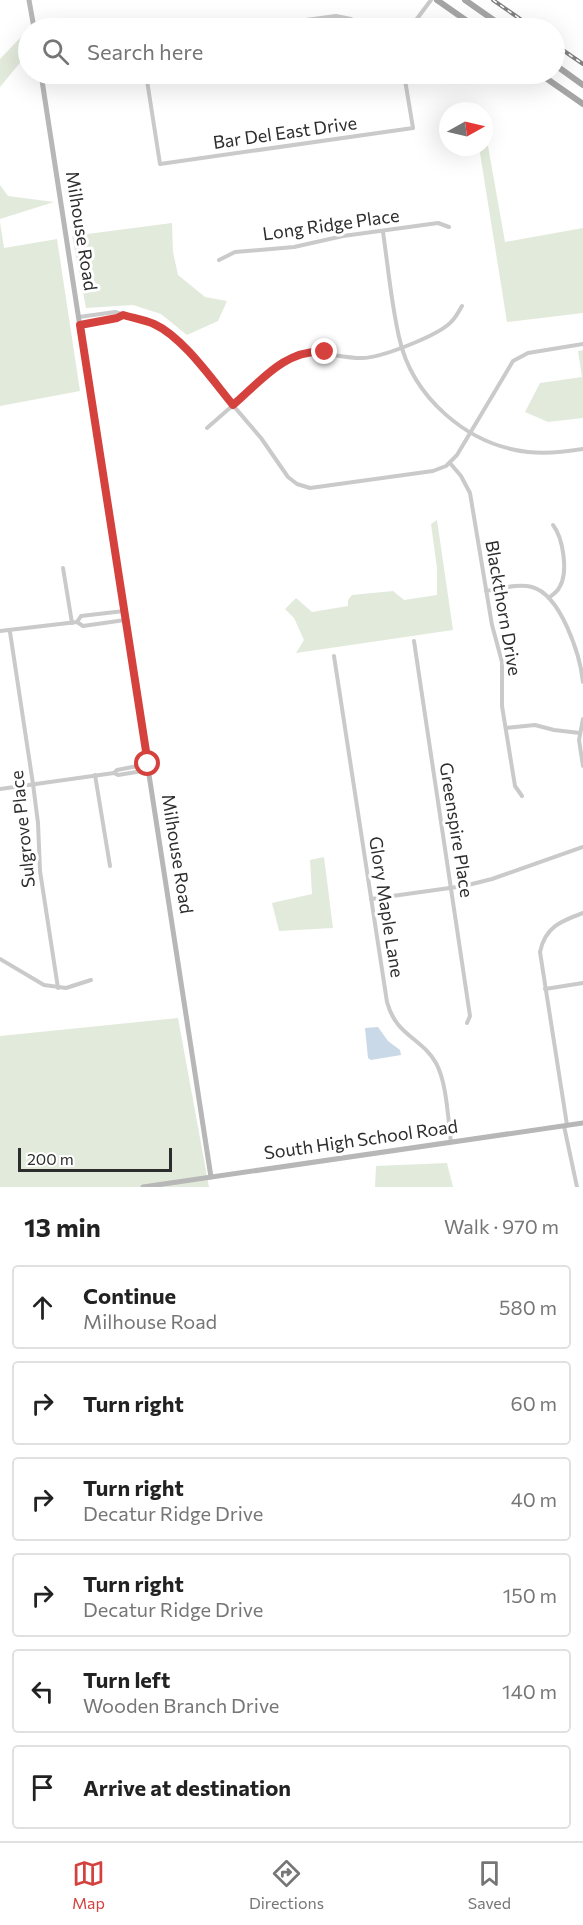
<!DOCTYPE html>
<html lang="en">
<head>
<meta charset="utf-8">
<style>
	body { margin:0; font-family:Commissioner,sans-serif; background:#f6f6f6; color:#222 }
	.compass { position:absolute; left:439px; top:102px; width:54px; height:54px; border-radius:50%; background:#fff; box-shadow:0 6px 24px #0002; rotate:82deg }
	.scale { position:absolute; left:18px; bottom:15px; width:154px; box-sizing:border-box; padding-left:6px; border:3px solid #2d2d2d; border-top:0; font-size:16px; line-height:21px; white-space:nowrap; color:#2d2d2d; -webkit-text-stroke:4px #fff; paint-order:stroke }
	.stop { position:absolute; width:18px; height:18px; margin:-14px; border:4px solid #d5423e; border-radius:50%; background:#fff }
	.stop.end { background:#d5423e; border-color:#fff; box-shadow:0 2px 6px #0008 }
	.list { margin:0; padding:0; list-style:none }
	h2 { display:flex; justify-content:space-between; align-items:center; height:78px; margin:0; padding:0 24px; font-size:26px }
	h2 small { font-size:20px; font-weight:400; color:#767676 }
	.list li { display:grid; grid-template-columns:39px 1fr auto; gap:18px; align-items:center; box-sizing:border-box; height:84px; margin:0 12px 12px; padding:0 12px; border:2px solid #e0e0e0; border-radius:6px }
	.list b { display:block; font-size:22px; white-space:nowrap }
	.list p { margin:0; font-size:20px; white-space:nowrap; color:#767676 }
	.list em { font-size:20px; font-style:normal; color:#767676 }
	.icon { flex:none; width:33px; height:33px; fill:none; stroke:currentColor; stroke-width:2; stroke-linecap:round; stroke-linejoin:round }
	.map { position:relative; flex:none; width:583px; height:1187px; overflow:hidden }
	.search { position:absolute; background:#fff; box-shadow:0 6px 24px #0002; left:18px; right:18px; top:18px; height:66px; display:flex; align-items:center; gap:15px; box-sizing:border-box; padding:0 21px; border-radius:33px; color:#767676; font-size:22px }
	.sheet { height:654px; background:#fff }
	nav { display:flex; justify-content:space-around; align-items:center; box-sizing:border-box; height:84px; border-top:2px solid #e0e0e0; background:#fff; font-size:16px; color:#767676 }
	nav a { display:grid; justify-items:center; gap:3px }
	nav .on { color:#d5423e }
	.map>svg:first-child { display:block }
	.green { fill:#e2eadc }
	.water { fill:#cad9e8 }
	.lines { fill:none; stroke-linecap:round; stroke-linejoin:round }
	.street { stroke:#cacaca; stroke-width:4 }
	.secondary { stroke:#b7b7b7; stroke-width:5 }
	.primary { stroke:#a5a5a5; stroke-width:6 }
	.rail-casing { stroke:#828282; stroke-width:4 }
	.rail { stroke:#fff; stroke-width:1.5; stroke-dasharray:4.5; stroke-linecap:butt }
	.route { stroke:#d5423e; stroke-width:8 }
	.labels { text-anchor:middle; stroke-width:6; stroke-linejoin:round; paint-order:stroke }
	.street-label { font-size:18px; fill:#2d2d2d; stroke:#fff }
</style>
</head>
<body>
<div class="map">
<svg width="583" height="1187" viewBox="0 0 583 1187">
	<rect width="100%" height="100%" fill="#fff"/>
	<g class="green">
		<polygon points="22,36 28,53 0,87 0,59"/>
		<polygon points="484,145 488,146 505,242 583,228 583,313 507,322 479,147 484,147"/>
		<polygon points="0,185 8,196 54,202 0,219"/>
		<polygon points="0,222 4,248 57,239 80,391 0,406"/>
		<polygon points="172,223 173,252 178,275 205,297 227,301 218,321 187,335 161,314 133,305 86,308 72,236"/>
		<polygon points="583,350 583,418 548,422 525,412 540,383 582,377 578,351"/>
		<polygon points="437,520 453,630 296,653 304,640 294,618 285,609 296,598 312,612 348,606 348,600 352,595 393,591 404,600 437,595 437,568 431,524"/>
		<polygon points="324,857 333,928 279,931 272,903 312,894 310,860"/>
		<polygon points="178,1018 209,1187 0,1187 0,1036"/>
		<polygon points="447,1163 453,1187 375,1187 376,1166"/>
	</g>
	<polygon class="water" points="378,1027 388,1041 400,1050 401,1055 371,1060 368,1058 365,1028"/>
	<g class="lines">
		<g class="street">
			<polyline points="244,28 336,16 351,19 365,28"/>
			<polyline points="410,28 431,0"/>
			<polyline points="146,74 160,164 413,128 404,74"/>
			<path d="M383 232C388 266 391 302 399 337 412 397 467 445 528 452 547 454 565 452 583 449"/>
			<polyline points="219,260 235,252 294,247 343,236 438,223 449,227"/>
			<polyline points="79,317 115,312 154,324 165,330 182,346 261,438 288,477 297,484 310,488 433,471 446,466 457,455 513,361 528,353 583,344"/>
			<polyline points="80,325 118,318 122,315"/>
			<path d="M207 428 278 366C309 342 329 358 362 358 381 358 440 335 452 321 456 317 459 311 462 306"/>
			<polyline points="450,463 461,476 470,493 492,625 502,662 502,706 515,786 522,796"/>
			<polyline points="63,568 72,623"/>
			<path d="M486 591C500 589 518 583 532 587 561 595 580 655 583 682"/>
			<path d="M549 598C552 595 557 592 559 588 569 573 563 538 553 525"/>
			<polyline points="77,622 81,616 124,611"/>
			<polyline points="0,631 77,622 83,626 125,620"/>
			<polyline points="10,632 33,784 38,823 40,871 58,988"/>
			<polyline points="414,641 470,1016 467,1023"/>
			<path d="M334 656 387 1002C396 1036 421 1037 436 1063 447 1083 448 1120 451 1142"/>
			<polyline points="583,719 579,740 583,766"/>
			<polyline points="506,728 535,725 554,730 580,733"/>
			<polyline points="148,764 117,770 114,773 118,775 149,770"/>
			<polyline points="95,775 110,866"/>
			<polyline points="0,789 114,773"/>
			<polyline points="371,899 464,886 492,879 583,847"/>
			<polyline points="0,959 44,985 66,988 91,980"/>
			<polyline points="545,989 583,983"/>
			<path d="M567 1125 540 952C545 927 561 921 583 913"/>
			<polyline points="564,1126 577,1187"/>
		</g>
		<g class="secondary">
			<polyline points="29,0 34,28"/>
			<polyline points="41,74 211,1177"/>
			<polyline points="143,1187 583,1123"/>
		</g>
		<g class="primary">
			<polyline points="437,0 477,28"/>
			<polyline points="465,0 505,28"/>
			<polyline points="554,64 583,85"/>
			<polyline points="540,74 583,104"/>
		</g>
		<defs>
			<g id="rail">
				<polyline points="493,0 533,28"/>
				<polyline points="554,44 583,64"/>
			</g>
		</defs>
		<use href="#rail" class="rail-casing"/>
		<use href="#rail" class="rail"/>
	</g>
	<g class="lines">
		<path class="route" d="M148 764 80 325 117 318 123 315C133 318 145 320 154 324 183 337 213 381 233 405 260 382 286 348 325 352"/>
	</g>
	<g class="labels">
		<g class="street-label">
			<text transform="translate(285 133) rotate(-8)" y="6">Bar Del East Drive</text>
			<text transform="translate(331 225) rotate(-8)" y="6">Long Ridge Place</text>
			<text transform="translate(81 231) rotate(81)" y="6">Milhouse Road</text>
			<text transform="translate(503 608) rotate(80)" y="6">Blackthorn Drive</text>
			<text transform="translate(23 829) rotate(-96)" y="6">Sulgrove Place</text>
			<text transform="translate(456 830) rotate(81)" y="6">Greenspire Place</text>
			<text transform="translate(177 854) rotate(81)" y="6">Milhouse Road</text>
			<text transform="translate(386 907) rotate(81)" y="6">Glory Maple Lane</text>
			<text transform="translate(361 1140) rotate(-8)" y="6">South High School Road</text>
		</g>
	</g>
</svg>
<svg class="compass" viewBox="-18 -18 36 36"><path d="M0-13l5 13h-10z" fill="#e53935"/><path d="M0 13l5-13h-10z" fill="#767676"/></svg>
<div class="scale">200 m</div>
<div class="stop" style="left:148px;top:764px"></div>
<div class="stop end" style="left:325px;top:352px"></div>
<div class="search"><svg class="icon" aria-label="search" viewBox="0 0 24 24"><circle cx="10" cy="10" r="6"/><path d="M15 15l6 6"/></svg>Search here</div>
</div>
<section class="sheet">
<h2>13 min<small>Walk · 970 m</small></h2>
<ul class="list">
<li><svg class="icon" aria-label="ahead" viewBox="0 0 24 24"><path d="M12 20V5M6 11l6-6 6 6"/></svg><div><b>Continue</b><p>Milhouse Road</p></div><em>580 m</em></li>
<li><svg class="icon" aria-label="right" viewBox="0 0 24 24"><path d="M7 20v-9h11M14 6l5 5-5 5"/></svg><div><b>Turn right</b></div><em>60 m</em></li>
<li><svg class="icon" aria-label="right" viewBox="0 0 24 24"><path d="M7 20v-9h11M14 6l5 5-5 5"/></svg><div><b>Turn right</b><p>Decatur Ridge Drive</p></div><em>40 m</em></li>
<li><svg class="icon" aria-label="right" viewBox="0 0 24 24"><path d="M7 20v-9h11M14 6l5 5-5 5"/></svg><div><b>Turn right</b><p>Decatur Ridge Drive</p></div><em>150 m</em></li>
<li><svg class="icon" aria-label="left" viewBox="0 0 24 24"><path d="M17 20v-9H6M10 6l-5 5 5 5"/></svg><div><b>Turn left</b><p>Wooden Branch Drive</p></div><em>140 m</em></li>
<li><svg class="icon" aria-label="arrive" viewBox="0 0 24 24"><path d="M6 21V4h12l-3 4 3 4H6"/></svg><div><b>Arrive at destination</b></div></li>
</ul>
</section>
<nav>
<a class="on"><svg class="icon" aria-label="map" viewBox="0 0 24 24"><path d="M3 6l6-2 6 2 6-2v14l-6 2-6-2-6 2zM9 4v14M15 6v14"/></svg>Map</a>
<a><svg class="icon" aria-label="directions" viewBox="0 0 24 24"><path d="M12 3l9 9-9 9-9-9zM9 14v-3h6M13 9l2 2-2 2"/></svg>Directions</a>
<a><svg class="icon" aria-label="saved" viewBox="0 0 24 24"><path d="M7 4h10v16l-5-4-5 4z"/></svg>Saved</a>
</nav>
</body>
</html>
